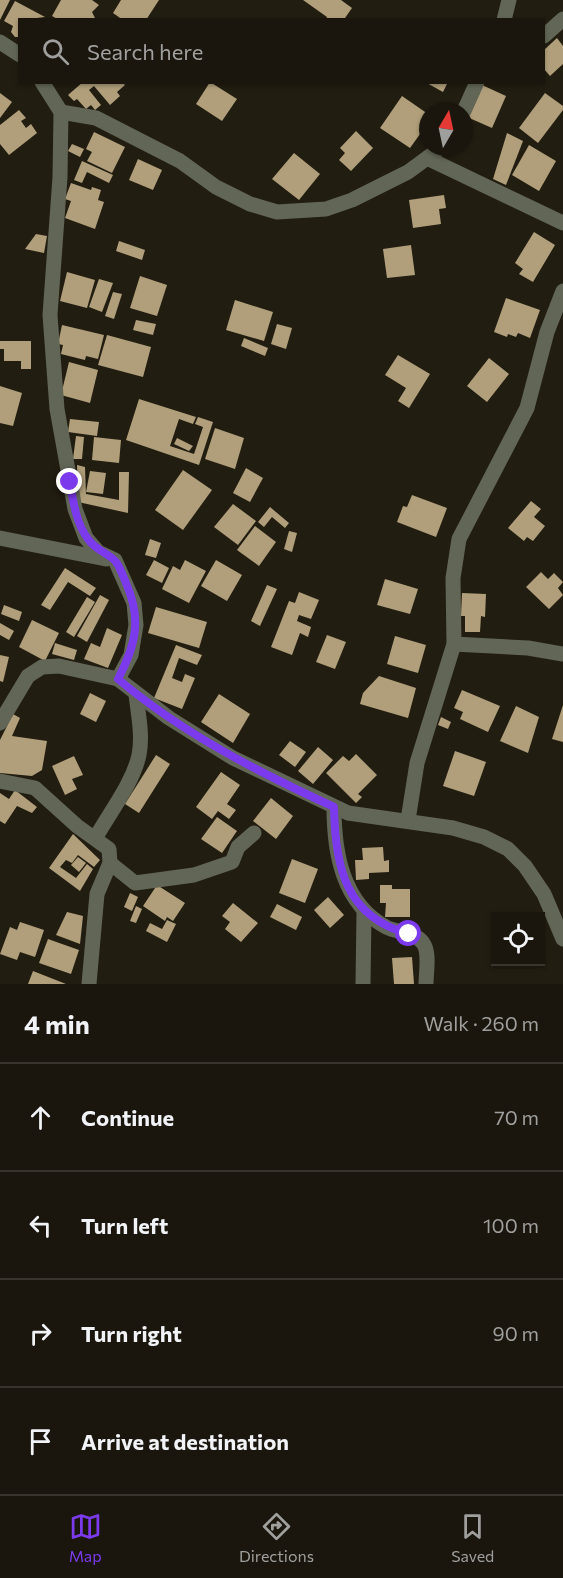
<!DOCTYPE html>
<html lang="en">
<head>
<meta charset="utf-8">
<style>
	body { margin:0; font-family:Commissioner,sans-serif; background:#231f16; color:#f1f3f6 }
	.controls { position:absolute; right:18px; bottom:18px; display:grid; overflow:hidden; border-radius:0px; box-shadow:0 2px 4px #0004 }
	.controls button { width:54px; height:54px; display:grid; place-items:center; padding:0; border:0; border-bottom:2px solid #38352e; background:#1a160d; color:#f1f3f6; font:30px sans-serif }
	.compass { position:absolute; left:419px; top:102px; width:54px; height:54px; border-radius:50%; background:#1a160d; box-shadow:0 2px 4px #0004; rotate:9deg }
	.stop { position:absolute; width:18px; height:18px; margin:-14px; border:4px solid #7c3aed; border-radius:50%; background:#fff }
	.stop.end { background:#7c3aed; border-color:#fff; box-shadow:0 2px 6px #0008 }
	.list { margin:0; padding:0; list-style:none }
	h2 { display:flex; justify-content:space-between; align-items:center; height:78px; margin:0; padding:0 24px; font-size:26px }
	h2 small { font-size:20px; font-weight:400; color:#9f9f9d }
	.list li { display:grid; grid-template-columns:39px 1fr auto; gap:18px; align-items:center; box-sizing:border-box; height:108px; padding:0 24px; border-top:2px solid #38352e }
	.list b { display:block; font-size:22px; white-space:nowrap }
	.list em { font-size:20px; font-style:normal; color:#9f9f9d }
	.icon { flex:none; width:33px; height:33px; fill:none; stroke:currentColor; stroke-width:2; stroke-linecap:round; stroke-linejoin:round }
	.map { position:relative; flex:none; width:563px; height:984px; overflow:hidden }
	.search { position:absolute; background:#1a160d; box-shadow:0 2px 4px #0004; left:18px; right:18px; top:18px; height:66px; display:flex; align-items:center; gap:15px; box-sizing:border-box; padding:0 21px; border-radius:0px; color:#9f9f9d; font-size:22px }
	.sheet { height:510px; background:#1a160d }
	nav { display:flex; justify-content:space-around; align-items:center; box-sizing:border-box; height:84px; border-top:2px solid #38352e; background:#1a160d; font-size:16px; color:#9f9f9d }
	nav a { display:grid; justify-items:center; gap:3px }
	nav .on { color:#7c3aed }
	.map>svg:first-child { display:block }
	.building { fill:#b09f7a }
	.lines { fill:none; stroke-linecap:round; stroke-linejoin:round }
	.minor { stroke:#626656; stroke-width:15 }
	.route { stroke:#7c3aed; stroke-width:8 }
</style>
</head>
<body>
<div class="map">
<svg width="563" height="984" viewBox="0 0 563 984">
	<rect width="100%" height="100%" fill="#221d11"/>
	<g class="building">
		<polygon points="0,0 10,0 0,20"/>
		<polygon points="61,0 92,0 99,5 92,12 96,20 59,20 52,16"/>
		<polygon points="121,0 159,0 146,20 123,20 113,13"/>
		<polygon points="303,0 341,0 352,8 345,18 347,20 326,20 327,17"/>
		<polygon points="15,1 45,17 20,20 20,37 15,37 11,32 13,26 4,21"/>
		<polygon points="557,38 563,46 563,64 550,76 544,69 544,50"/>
		<polygon points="83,82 122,82 125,85 117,92 120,96 110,105 94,86 89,90 101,105 95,110 91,105 86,109 77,99 74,101 68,95"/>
		<polygon points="210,82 237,99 222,121 196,104"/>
		<polygon points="425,82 448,82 443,92"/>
		<polygon points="482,85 506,96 492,128 467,117"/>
		<polygon points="0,93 12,102 0,118"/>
		<polygon points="545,93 563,106 563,110 538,143 519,128"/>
		<polygon points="402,96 428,114 428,123 410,148 380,128"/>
		<polygon points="19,110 26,118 21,121 26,128 31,124 37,133 9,155 0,144 0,125"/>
		<polygon points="356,131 373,148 351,171 339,160 345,153 340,148"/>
		<polygon points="94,132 125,147 112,173 87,161 92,152 86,149"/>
		<polygon points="507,133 523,141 506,185 493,179"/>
		<polygon points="72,144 84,149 80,157 68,151"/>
		<polygon points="529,145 556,161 539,191 512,175"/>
		<polygon points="294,153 320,174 299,200 272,179"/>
		<polygon points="138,159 162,170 153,190 129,180"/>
		<polygon points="82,161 113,175 109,183 87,172 82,183 74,180"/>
		<polygon points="71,183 91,190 92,187 101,190 98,200 104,202 95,229 65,218 71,201 65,199"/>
		<polygon points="444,195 446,208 439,209 441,224 413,228 409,200"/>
		<polygon points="534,232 555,245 533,282 519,274 523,269 515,263"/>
		<polygon points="36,234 47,236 44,253 25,249"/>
		<polygon points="119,241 145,250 142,260 116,251"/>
		<polygon points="411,245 415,275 387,278 383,249"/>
		<polygon points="67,272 95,280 87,308 60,301"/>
		<polygon points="140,276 167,285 157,316 130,308"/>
		<polygon points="99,279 113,283 102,312 89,307"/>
		<polygon points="113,292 122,294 114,319 105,316"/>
		<polygon points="506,298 540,310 530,338 518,333 516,337 508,334 507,337 494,332"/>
		<polygon points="235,300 273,312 264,341 226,330"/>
		<polygon points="136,320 156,324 153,335 133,330"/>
		<polygon points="277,324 292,328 286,349 271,344"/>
		<polygon points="62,325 104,335 98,359 86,356 85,360 61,354 63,345 58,344"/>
		<polygon points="107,335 151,347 143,377 98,365"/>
		<polygon points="244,338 268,348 265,356 241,346"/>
		<polygon points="0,341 31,341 31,369 21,369 21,361 4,361 4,349 0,349"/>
		<polygon points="398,355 430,374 409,408 398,401 406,388 385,375"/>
		<polygon points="489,358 509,374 487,402 467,386"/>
		<polygon points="69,362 98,370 90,403 61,395"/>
		<polygon points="0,386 22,393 13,426 0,423"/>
		<polygon points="139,399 196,417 193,424 179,419 170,446 194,454 203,427 195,424 198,417 213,422 199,465 126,440"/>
		<polygon points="70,419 99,422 97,436 68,432"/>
		<polygon points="215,428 244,438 235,469 205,459"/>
		<polygon points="76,436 84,437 82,459 73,459"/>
		<polygon points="94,437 121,440 119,463 92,460"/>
		<polygon points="177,438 193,446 189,451 174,444"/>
		<polygon points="77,465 85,467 86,496 86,494 119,500 119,472 129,472 128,513 78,502"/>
		<polygon points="246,468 263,478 250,502 233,493"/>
		<polygon points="183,470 212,490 183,530 155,510"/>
		<polygon points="90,471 106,473 103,494 86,492"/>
		<polygon points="412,495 447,508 436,537 397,522 403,506 407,507"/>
		<polygon points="531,501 541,509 534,517 545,526 533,541 527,537 524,541 508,528"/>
		<polygon points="233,504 256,521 238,545 214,527"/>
		<polygon points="270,507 289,523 285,528 272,517 264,527 258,522"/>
		<polygon points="255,526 276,542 259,566 237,550"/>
		<polygon points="289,531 297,533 292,552 284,549"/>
		<polygon points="150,539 161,543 156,558 145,555"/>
		<polygon points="154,560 169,568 162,583 146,575"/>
		<polygon points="185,560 206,571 189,603 162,589 173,566 180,570"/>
		<polygon points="216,560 242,575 227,601 201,586"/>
		<polygon points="65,568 96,588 90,596 68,582 50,610 41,605"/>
		<polygon points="541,572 548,579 554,573 563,582 558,588 563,595 549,609 526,587"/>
		<polygon points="385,579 418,589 410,614 377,605"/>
		<polygon points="267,585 277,589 260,626 251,621"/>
		<polygon points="299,592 319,600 311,619 299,615 297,621 311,627 308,637 300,633 292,655 271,647 289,601 295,603"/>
		<polygon points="462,593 486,594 485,617 481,616 480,632 465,632 465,616 461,616"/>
		<polygon points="100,595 109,600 87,642 77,636"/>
		<polygon points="87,597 95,602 74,637 66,632"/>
		<polygon points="4,605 22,612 19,621 1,614"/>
		<polygon points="156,607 207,622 199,648 148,633"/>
		<polygon points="32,620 59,633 45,661 19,647"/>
		<polygon points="0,623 14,631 9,640 0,635"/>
		<polygon points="107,628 122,635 108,668 84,659 91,643 100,647"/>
		<polygon points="327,635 346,642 335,669 316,662"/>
		<polygon points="395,636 426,645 418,673 387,664"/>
		<polygon points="55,643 77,650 74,660 52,654"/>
		<polygon points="176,645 202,655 197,665 179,658 172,678 182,682 185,674 195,678 182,709 154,698"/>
		<polygon points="0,655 9,657 3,682 0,681"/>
		<polygon points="379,676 416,688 408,718 360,704 363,693"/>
		<polygon points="462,690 500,706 488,732 460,719 463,712 454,708"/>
		<polygon points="90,693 106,701 96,722 80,714"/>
		<polygon points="219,694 250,714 233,743 201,722"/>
		<polygon points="563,705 563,742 552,739"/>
		<polygon points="516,706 539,717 528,753 500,741"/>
		<polygon points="13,714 20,718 12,736 47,741 42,770 32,776 0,773 0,740"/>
		<polygon points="441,717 451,722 448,729 438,725"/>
		<polygon points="290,741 306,752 295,767 279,755"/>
		<polygon points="318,747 333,760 313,784 298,771"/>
		<polygon points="455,751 486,762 474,796 443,786"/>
		<polygon points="356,754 377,775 358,794 362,797 356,803 326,773 343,756 349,761"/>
		<polygon points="156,755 170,764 139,813 125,804"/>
		<polygon points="74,756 83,775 72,779 77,789 65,795 52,766"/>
		<polygon points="221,772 240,785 227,804 236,810 229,819 218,811 212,819 196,807"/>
		<polygon points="15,790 37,807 32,813 17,806 5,824 0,821 0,793 9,799"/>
		<polygon points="271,798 293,816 276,839 253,821"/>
		<polygon points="217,817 237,831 222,853 201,839"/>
		<polygon points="73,834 100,860 94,867 78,855 72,863 66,860 60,867 76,878 87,864 93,869 80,891 49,868"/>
		<polygon points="383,847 384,861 389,860 389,872 369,873 369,879 356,880 355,860 363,860 362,848"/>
		<polygon points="78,857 86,863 79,872 71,865"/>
		<polygon points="292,859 318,869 305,903 279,893"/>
		<polygon points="157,885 185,903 173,921 167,917 165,921 143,906"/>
		<polygon points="380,885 392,885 392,889 410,889 410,917 385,917 386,903 380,903"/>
		<polygon points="130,893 138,897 132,911 124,907"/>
		<polygon points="328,897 344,915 330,928 314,910"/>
		<polygon points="233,903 258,923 241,942 225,929 230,922 222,916"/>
		<polygon points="277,904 302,917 296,930 270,917"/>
		<polygon points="136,906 142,909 136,923 130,921"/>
		<polygon points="67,912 83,916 80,944 56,935"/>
		<polygon points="167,920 176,924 167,942 146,931 150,923 162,929"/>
		<polygon points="20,922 44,930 35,957 20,952 17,960 0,954 10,927 17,930"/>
		<polygon points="48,939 79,950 71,974 39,963"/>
		<polygon points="412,957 414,984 394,984 392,958"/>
		<polygon points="33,971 66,984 28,984"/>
	</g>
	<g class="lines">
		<g class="minor">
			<polyline points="504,20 509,0"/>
			<polyline points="544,36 563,19"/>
			<polyline points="0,42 20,55"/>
			<polyline points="42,82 61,112 60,177 50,315 57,409 75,509 86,538 98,552 115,560 134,603 136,625 131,655 118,679"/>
			<polyline points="464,111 477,82"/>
			<polyline points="61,112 96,118 180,161 216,187 250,204 277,212 326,209 352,200 408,172 442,147"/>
			<polyline points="429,159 563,223"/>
			<polyline points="0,538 106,559"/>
			<polyline points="454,644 528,648 563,654"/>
			<polyline points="0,723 28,676 42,667 59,666 118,679 169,718 233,758 348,813 453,828 484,837 508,849 525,866 544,894 563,939"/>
			<polyline points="0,781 35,788 77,826 109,849 110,863 97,894 89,984"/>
			<path d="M334 807C334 852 342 903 386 927 397 933 415 931 423 943 430 952 426 973 426 984"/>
			<polyline points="408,820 417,763 454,644 453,578 459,539 527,408 547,332 563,291"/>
			<path d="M96 837C110 812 133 783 139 755 143 735 138 714 136 694"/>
			<polyline points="110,863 135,883 194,875 232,862 238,847 254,833"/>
			<polyline points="363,984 364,913"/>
		</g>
	</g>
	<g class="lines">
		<path class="route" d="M70 482C73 501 76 523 88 539 96 551 109 553 116 562 120 567 123 576 126 583 142 619 136 645 118 679 182 733 258 772 334 807 335 866 345 917 409 934"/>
	</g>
</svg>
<div class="controls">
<button><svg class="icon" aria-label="locate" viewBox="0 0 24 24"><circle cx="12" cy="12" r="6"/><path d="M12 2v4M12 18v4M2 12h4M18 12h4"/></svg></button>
</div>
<svg class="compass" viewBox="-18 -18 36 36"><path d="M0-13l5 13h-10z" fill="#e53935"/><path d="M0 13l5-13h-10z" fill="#9f9f9d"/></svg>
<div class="stop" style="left:409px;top:934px"></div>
<div class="stop end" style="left:70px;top:482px"></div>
<div class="search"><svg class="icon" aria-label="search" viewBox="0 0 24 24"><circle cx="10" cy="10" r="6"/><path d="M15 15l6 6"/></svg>Search here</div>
</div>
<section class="sheet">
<h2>4 min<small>Walk · 260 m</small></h2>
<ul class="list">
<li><svg class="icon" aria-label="ahead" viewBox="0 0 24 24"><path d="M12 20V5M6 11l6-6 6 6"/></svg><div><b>Continue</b></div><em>70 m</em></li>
<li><svg class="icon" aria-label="left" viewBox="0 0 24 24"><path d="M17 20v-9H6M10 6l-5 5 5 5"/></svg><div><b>Turn left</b></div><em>100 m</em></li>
<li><svg class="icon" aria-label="right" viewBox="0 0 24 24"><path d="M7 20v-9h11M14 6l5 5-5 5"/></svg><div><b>Turn right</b></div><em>90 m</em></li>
<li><svg class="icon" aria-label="arrive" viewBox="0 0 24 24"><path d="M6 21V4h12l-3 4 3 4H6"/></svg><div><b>Arrive at destination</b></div></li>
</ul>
</section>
<nav>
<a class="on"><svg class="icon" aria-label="map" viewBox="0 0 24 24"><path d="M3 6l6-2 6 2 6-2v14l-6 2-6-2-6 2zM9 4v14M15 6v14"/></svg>Map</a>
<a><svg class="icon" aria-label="directions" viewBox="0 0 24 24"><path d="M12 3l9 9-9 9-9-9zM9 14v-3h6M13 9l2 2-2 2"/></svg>Directions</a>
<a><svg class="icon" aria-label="saved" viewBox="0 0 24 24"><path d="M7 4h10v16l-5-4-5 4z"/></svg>Saved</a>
</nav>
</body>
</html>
